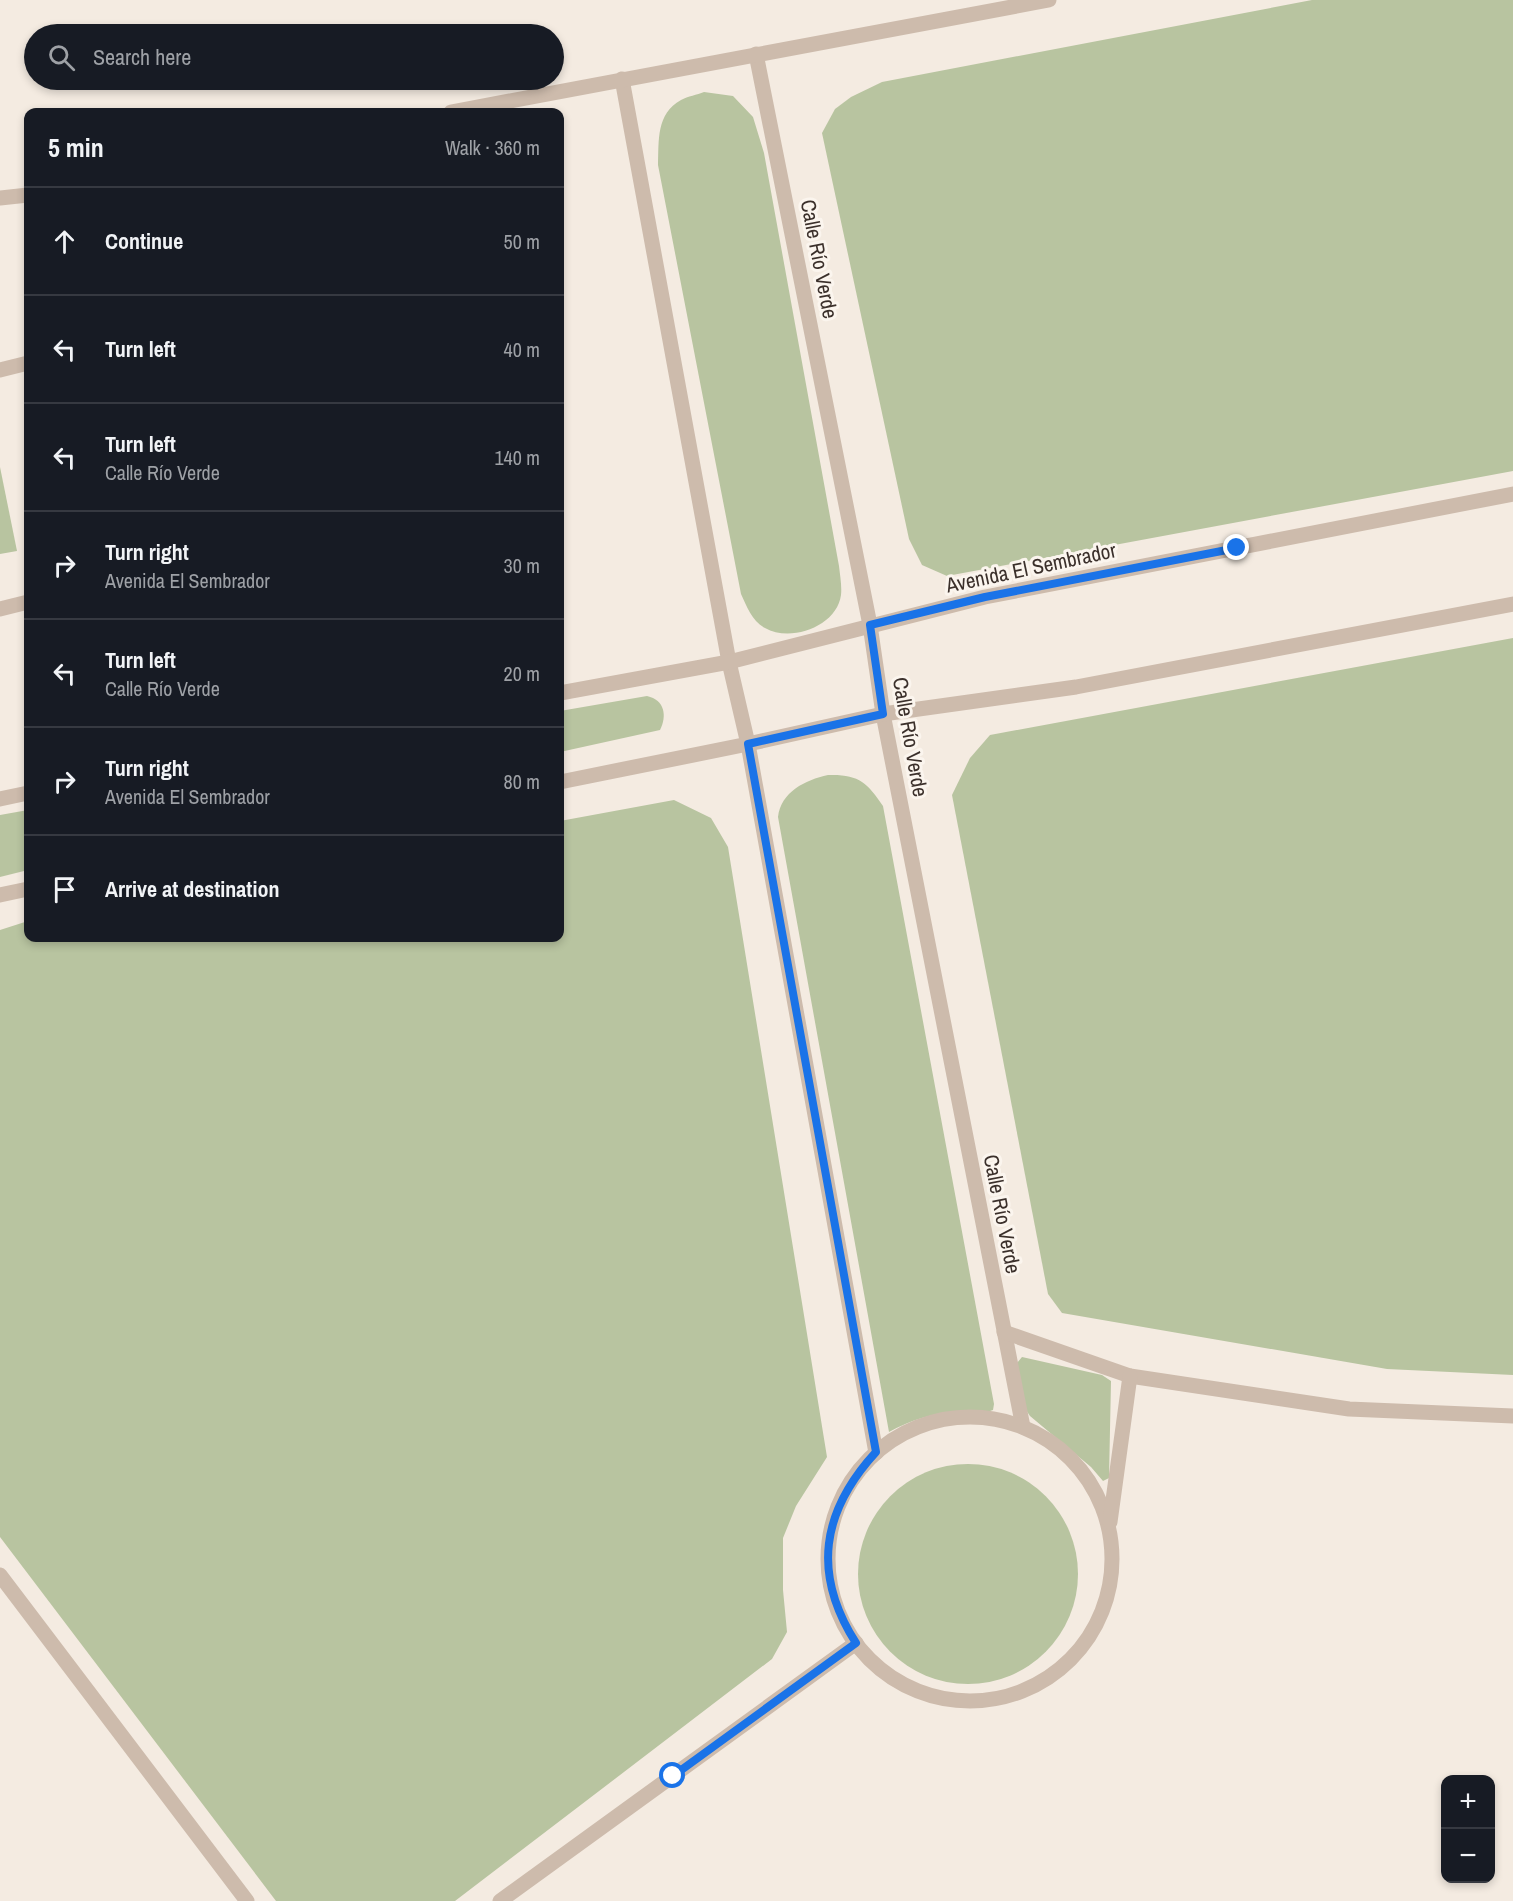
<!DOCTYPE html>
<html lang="en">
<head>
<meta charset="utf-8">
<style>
	body { margin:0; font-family:"Archivo Narrow",sans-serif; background:#242831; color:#f1f3f6 }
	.controls { position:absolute; right:18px; bottom:18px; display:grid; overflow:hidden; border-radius:12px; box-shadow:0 3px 9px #0003 }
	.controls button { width:54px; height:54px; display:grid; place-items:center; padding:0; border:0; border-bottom:2px solid #363941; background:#171b24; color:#f1f3f6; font:30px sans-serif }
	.stop { position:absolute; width:18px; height:18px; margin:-14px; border:4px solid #1a73e8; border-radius:50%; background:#fff }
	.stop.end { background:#1a73e8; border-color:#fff; box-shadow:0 2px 6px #0008 }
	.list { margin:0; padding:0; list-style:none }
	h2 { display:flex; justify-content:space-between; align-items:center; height:78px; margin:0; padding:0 24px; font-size:26px }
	h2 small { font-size:20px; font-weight:400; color:#9ea1a6 }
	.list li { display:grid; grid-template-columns:39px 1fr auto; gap:18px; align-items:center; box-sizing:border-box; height:108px; padding:0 24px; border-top:2px solid #363941 }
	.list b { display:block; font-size:22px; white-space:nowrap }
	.list p { margin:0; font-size:20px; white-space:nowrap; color:#9ea1a6 }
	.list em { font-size:20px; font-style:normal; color:#9ea1a6 }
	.icon { flex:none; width:33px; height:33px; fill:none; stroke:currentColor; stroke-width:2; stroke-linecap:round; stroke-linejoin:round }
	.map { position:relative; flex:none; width:1513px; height:1901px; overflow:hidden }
	.search { position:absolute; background:#171b24; box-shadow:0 3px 9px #0003; left:24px; top:24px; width:540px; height:66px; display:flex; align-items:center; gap:15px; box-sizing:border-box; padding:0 21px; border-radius:33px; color:#9ea1a6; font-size:22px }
	.panel { position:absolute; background:#171b24; box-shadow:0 3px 9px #0003; left:24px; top:108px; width:540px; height:834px; border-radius:12px }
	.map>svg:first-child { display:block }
	.green { fill:#b8c4a0 }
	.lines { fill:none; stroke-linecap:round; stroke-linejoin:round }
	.minor { stroke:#cdbbac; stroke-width:15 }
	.route { stroke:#1a73e8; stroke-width:8 }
	.labels { text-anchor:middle; stroke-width:6; stroke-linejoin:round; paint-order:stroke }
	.street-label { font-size:21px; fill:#3b302b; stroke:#fbf5ee }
</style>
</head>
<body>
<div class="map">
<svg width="1513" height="1901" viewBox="0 0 1513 1901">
	<rect width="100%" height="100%" fill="#f4ebe1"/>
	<g class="green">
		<polygon points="1312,0 1513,0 1513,471 947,576 922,565 909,539 822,133 835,109 851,97 882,82"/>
		<path d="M704 92 733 96 753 117 764 153 839 566C840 575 842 586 841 595 837 626 791 643 765 628 752 621 747 607 741 594L658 165C659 140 656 114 681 100 688 96 697 95 704 92Z"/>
		<polygon points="0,467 17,551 0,554"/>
		<polygon points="1513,638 1513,1375 1387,1369 1062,1313 1048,1294 952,795 970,758 990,735"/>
		<path d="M647 696C665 700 667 716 660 730L560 752V711Z"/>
		<path d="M828 775C858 774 867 782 883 806L994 1404 993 1410C982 1415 970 1410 959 1411 935 1413 910 1420 889 1432L778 817C781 792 805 780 828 775Z"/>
		<polygon points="674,800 711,818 728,847 827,1457 796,1506 783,1538 783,1590 787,1632 772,1659 455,1901 276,1901 0,1537 0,930 28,921 28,938 560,938 560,821"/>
		<polygon points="28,810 28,870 0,877 0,815"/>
		<polygon points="1022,1357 1102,1375 1111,1381 1109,1478 1103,1481 1091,1467 1030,1416 1024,1407 1017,1363"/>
		<circle cx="968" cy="1574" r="110"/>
	</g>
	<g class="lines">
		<g class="minor">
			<polyline points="756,54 870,625 883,714 1023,1427"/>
			<polyline points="622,79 729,662 748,744 876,1453"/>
			<polyline points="451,112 1049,0"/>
			<polyline points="0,198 28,195"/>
			<polyline points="0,370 28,363"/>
			<polyline points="0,609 28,602"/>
			<polyline points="560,693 729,662 985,597 1513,494"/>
			<polyline points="560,782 748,744 883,714 1076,687 1513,604"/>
			<polyline points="0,799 28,793"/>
			<polyline points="0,895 28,889"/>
			<polyline points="1004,1332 1130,1376 1349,1409 1513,1416"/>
			<circle cx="970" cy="1559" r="142"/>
			<polyline points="1110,1522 1130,1376"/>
			<polyline points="0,1575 247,1901"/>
			<polyline points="500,1901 856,1643"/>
		</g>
	</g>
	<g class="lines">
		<path class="route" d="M673 1776 856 1643C812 1574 821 1512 876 1452L748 744 883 714 870 625 985 597 1237 548"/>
	</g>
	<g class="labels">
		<g class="street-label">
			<text transform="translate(819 259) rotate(79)" y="7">Calle Río Verde</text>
			<text transform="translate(1031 568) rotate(-12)" y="7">Avenida El Sembrador</text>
			<text transform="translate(910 737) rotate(80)" y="7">Calle Río Verde</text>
			<text transform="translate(1002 1214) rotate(79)" y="7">Calle Río Verde</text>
		</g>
	</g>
</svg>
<div class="controls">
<button>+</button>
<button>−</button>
</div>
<div class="stop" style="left:673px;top:1776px"></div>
<div class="stop end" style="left:1237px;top:548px"></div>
<div class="search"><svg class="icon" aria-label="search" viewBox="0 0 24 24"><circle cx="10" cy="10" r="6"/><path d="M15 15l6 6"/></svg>Search here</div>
<section class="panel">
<h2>5 min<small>Walk · 360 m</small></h2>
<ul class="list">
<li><svg class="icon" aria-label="ahead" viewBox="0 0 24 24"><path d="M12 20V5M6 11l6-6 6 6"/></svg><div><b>Continue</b></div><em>50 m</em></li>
<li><svg class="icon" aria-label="left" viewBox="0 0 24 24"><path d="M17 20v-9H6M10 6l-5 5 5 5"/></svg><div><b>Turn left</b></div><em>40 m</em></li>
<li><svg class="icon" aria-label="left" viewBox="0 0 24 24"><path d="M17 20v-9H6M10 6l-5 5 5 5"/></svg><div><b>Turn left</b><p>Calle Río Verde</p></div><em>140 m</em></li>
<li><svg class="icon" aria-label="right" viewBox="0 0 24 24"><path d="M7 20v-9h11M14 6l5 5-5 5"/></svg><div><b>Turn right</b><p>Avenida El Sembrador</p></div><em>30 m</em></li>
<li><svg class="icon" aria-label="left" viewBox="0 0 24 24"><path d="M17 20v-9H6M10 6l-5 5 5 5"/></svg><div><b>Turn left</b><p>Calle Río Verde</p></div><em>20 m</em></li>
<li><svg class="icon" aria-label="right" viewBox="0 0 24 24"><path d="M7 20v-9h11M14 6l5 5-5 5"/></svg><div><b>Turn right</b><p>Avenida El Sembrador</p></div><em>80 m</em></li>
<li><svg class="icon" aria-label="arrive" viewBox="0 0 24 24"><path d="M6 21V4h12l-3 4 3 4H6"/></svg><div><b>Arrive at destination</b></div></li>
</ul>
</section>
</div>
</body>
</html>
